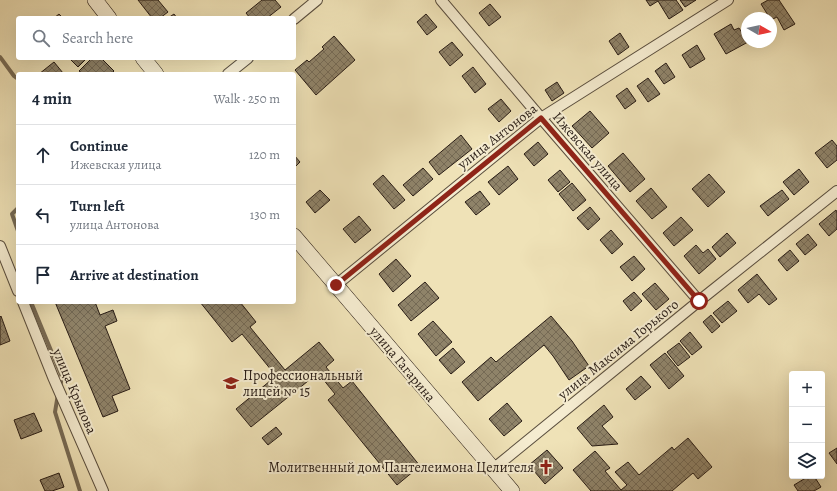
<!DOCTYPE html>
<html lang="en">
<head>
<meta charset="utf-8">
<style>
	body { margin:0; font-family:Alegreya,serif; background:#f6f6f7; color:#1f2937 }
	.controls { position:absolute; right:12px; bottom:12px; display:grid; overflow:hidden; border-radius:4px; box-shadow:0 4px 16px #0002 }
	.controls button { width:36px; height:36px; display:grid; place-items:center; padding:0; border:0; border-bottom:1px solid #e0e1e3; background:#fff; color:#1f2937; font:20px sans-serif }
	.compass { position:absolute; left:741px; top:12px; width:36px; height:36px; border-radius:50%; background:#fff; box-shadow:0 4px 16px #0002; rotate:99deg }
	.stop { position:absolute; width:12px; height:12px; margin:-9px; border:3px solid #8f2418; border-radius:50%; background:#fff }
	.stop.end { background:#8f2418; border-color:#fff; box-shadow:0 1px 4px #0008 }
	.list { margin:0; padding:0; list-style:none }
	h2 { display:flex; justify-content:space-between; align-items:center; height:52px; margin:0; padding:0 16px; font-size:17px }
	h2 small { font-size:13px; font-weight:400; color:#747a83 }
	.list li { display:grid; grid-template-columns:26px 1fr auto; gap:12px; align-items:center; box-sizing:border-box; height:60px; padding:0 16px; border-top:1px solid #e0e1e3 }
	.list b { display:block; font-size:15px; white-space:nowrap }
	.list p { margin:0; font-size:13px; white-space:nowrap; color:#747a83 }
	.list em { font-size:13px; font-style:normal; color:#747a83 }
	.icon { flex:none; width:22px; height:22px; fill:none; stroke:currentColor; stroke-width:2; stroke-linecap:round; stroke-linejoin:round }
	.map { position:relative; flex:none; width:837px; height:491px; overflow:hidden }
	.search { position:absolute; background:#fff; box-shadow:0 4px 16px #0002; left:16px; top:16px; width:280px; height:44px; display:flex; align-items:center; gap:10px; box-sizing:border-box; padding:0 14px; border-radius:4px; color:#747a83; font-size:15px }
	.panel { position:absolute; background:#fff; box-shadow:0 4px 16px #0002; left:16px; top:72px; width:280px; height:232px; border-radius:4px }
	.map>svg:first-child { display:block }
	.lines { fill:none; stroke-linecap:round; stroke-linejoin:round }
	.stream { stroke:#776b55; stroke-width:4 }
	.building { fill:url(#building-cross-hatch); stroke:#281c15 }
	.street-casing { stroke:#5a4e3e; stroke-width:12 }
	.secondary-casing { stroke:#281c15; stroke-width:16 }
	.street { stroke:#f5ecd0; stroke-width:10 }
	.secondary { stroke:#f5ecd0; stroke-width:15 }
	.route { stroke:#8f2418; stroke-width:5 }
	.labels { text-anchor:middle; stroke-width:4; stroke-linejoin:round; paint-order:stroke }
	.street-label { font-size:14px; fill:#281c15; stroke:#f5ecd0 }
	.poi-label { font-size:14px; fill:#281c15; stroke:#f5ecd0; text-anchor:start }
</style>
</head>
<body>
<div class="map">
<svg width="837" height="491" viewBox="0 0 837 491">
	<defs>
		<pattern id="building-cross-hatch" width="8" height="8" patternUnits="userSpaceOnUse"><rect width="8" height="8" fill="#8f8369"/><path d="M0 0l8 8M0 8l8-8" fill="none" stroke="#756a55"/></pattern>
	</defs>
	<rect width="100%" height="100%" fill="#efe2b7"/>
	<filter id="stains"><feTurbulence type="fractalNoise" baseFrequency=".005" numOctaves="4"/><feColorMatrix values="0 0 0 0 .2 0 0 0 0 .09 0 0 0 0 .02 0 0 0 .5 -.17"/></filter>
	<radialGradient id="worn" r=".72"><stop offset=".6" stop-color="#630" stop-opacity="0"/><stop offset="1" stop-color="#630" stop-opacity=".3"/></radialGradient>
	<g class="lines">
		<g class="stream">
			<polyline points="0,57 14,76 18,79"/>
			<polyline points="18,208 12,214 18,231"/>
			<polyline points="18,262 18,271"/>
			<polyline points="31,302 62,377 60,387"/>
			<polyline points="58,394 55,412 80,491"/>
		</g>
	</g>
	<g class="building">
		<polygon points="138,0 158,0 168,12 160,18 152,18"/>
		<polygon points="262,0 275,0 281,7 267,18 250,18 246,13"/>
		<polygon points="646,0 676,0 683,10 669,19 658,1 650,6"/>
		<polygon points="680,0 696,0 685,7"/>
		<polygon points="768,0 779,0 795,24 784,30 777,17 771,20 761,4"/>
		<polygon points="490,4 501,17 489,26 479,13"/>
		<polygon points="59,14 63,18 54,18"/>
		<polygon points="174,14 177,18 168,18"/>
		<polygon points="426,14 437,27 427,35 417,22"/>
		<polygon points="731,24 734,30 739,28 748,42 726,54 714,34"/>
		<polygon points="620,33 629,47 618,55 609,41"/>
		<polygon points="334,36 355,60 316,95 295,70 307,60 309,62 324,49 322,47"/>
		<polygon points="452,42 463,55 450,66 439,52"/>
		<polygon points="697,45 705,59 690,68 682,55"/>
		<polygon points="69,58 87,58 78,67"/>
		<polygon points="92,58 101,58 114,71 111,74 83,74 79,71"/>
		<polygon points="54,62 63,73 61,74 39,74"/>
		<polygon points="666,63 675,77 664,84 655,71"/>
		<polygon points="473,67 486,84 475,93 462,76"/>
		<polygon points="648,78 660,94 648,102 637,86"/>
		<polygon points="557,82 564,93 552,101 545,90"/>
		<polygon points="627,88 636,101 625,109 616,96"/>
		<polygon points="501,99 511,111 499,122 488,109"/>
		<polygon points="590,111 609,133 592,148 572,126"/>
		<polygon points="461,135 472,149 439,175 429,162"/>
		<polygon points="832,140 837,146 837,160 827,168 815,153"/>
		<polygon points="538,142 548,154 534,166 524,154"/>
		<polygon points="623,153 645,179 630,192 608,166"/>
		<polygon points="294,155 300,162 294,168"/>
		<polygon points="508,166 518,179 499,195 488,182"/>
		<polygon points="423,168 433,179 413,196 403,185"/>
		<polygon points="799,169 809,182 794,195 783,182"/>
		<polygon points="560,170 570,182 558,192 548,180"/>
		<polygon points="709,174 725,192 708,207 692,189"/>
		<polygon points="383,175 405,200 394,209 373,184"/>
		<polygon points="572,183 586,200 573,211 559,194"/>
		<polygon points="651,188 667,207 652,219 636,201"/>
		<polygon points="320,190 330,200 315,213 306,202"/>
		<polygon points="782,190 789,199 768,216 760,206"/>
		<polygon points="480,191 490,204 476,215 465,202"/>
		<polygon points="590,207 600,219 588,230 577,218"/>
		<polygon points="836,210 837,212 837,229 829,236 819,224"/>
		<polygon points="359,216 371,230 355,243 343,229"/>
		<polygon points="681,217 693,230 674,246 663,233"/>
		<polygon points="611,230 623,244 612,254 600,240"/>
		<polygon points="727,233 736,243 720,257 712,247"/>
		<polygon points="808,234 817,245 805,255 796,244"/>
		<polygon points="696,245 703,253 708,249 716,259 699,274 684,256"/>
		<polygon points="790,250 799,261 787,271 778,260"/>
		<polygon points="634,256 645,269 632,281 620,267"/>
		<polygon points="396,259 411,276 393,292 379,274"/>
		<polygon points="757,274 777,299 769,305 759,294 748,303 738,290"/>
		<polygon points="425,282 439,298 411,321 398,305"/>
		<polygon points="655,283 669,299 656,310 642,294"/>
		<polygon points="634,292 642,301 631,311 623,301"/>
		<polygon points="728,301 737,311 722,323 713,313"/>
		<polygon points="55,302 95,302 100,315 113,310 117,321 105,326 130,389 112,396 118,411 103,417"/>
		<polygon points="200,302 240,302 256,322 250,327 285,370 319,342 334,360 326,367 343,388 352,381 420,466 397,485 328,400 335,394 318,373 251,427 236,409 276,376 242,334 232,342"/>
		<polygon points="711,315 720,326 712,333 703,322"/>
		<polygon points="1,316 10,341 0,345 0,317"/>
		<polygon points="551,316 572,341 589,366 569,380 553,356 544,345 478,401 462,382 491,357 496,362"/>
		<polygon points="433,321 452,342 436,356 418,334"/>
		<polygon points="690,332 702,347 692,355 680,341"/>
		<polygon points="679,343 690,357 678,366 667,352"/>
		<polygon points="453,348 465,362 451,374 439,360"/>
		<polygon points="665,353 684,376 669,389 650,365"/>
		<polygon points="641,376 651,387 635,400 626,389"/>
		<polygon points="507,403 522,421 504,436 489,419"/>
		<polygon points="604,405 613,417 602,426 618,444 592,446 577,428"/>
		<polygon points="34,413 42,431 21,439 14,420"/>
		<polygon points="276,427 282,434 268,445 262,438"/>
		<polygon points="688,438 712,467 698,479 693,473 672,491 591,491 573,470 595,451 610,468 605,471 621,490 627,485 615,472 628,462 639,475 672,447 674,450"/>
		<polygon points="837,448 837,464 829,453"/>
		<polygon points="547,450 563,468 545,484 529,465"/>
		<polygon points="59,473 64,487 52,491 45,491 40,480"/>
		<polygon points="809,476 814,476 821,487 814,491 798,491 794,485"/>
	</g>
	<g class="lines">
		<defs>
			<g id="street">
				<polyline points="441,0 541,118 699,301"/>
				<polyline points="294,19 317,0"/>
				<polyline points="228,74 248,58"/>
				<polyline points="0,246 18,291"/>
				<polyline points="336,285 541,118 728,0"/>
				<polyline points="23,302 53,377 103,491"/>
				<polyline points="493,469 699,301 837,191"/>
			</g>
			<g id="secondary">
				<polyline points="95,0 109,18"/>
				<polyline points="143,58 156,74"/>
				<polyline points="294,236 512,491"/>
			</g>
		</defs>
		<use href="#street" class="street-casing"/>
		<use href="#secondary" class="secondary-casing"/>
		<use href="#street" class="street"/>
		<use href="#secondary" class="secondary"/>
	</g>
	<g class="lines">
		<polyline class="route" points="336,285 541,118 699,301"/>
	</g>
	<defs>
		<symbol id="university-bare" viewBox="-9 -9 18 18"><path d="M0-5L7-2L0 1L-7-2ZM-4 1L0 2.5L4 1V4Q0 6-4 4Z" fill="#8f2418" stroke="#f5ecd0" stroke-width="2.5" paint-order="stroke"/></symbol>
		<symbol id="church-bare" viewBox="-9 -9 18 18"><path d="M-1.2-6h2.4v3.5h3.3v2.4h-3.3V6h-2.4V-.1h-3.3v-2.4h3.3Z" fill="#8f2418" stroke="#f5ecd0" stroke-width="2.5" paint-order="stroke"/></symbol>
	</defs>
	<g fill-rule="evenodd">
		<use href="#university-bare" x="220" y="372" width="22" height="22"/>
		<use href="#church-bare" x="535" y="456" width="22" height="22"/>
	</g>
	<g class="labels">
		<g class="street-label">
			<text transform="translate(497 136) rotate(-38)" y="5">улица Антонова</text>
			<text transform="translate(588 151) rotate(49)" y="5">Ижевская улица</text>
			<text transform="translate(618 349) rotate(-39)" y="5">улица Максима Горького</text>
			<text transform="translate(403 364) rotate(50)" y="5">улица Гагарина</text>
			<text transform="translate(75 391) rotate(67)" y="5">улица Крылова</text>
		</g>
		<g class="poi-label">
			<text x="243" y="380">Профессиональный<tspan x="243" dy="16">лицей № 15</tspan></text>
			<text x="534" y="472" text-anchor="end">Молитвенный дом Пантелеимона Целителя</text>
		</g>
	</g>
	<rect width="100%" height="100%" filter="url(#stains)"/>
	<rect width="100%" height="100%" fill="url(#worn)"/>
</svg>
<div class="controls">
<button>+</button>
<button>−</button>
<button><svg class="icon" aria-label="layers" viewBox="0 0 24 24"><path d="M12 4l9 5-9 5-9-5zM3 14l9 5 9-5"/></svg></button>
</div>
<svg class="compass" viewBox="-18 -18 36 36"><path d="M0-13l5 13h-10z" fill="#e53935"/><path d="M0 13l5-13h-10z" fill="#747a83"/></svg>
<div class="stop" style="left:699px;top:301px"></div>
<div class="stop end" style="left:336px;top:285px"></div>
<div class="search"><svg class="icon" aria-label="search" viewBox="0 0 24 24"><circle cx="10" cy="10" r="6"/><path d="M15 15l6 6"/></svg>Search here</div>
<section class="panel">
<h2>4 min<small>Walk · 250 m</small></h2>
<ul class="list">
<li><svg class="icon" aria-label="ahead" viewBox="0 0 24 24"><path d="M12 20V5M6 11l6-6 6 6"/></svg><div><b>Continue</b><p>Ижевская улица</p></div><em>120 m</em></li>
<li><svg class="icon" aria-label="left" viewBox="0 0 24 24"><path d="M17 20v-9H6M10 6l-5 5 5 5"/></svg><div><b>Turn left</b><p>улица Антонова</p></div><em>130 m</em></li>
<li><svg class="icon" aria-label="arrive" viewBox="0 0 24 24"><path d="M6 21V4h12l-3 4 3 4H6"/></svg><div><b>Arrive at destination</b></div></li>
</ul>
</section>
</div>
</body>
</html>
